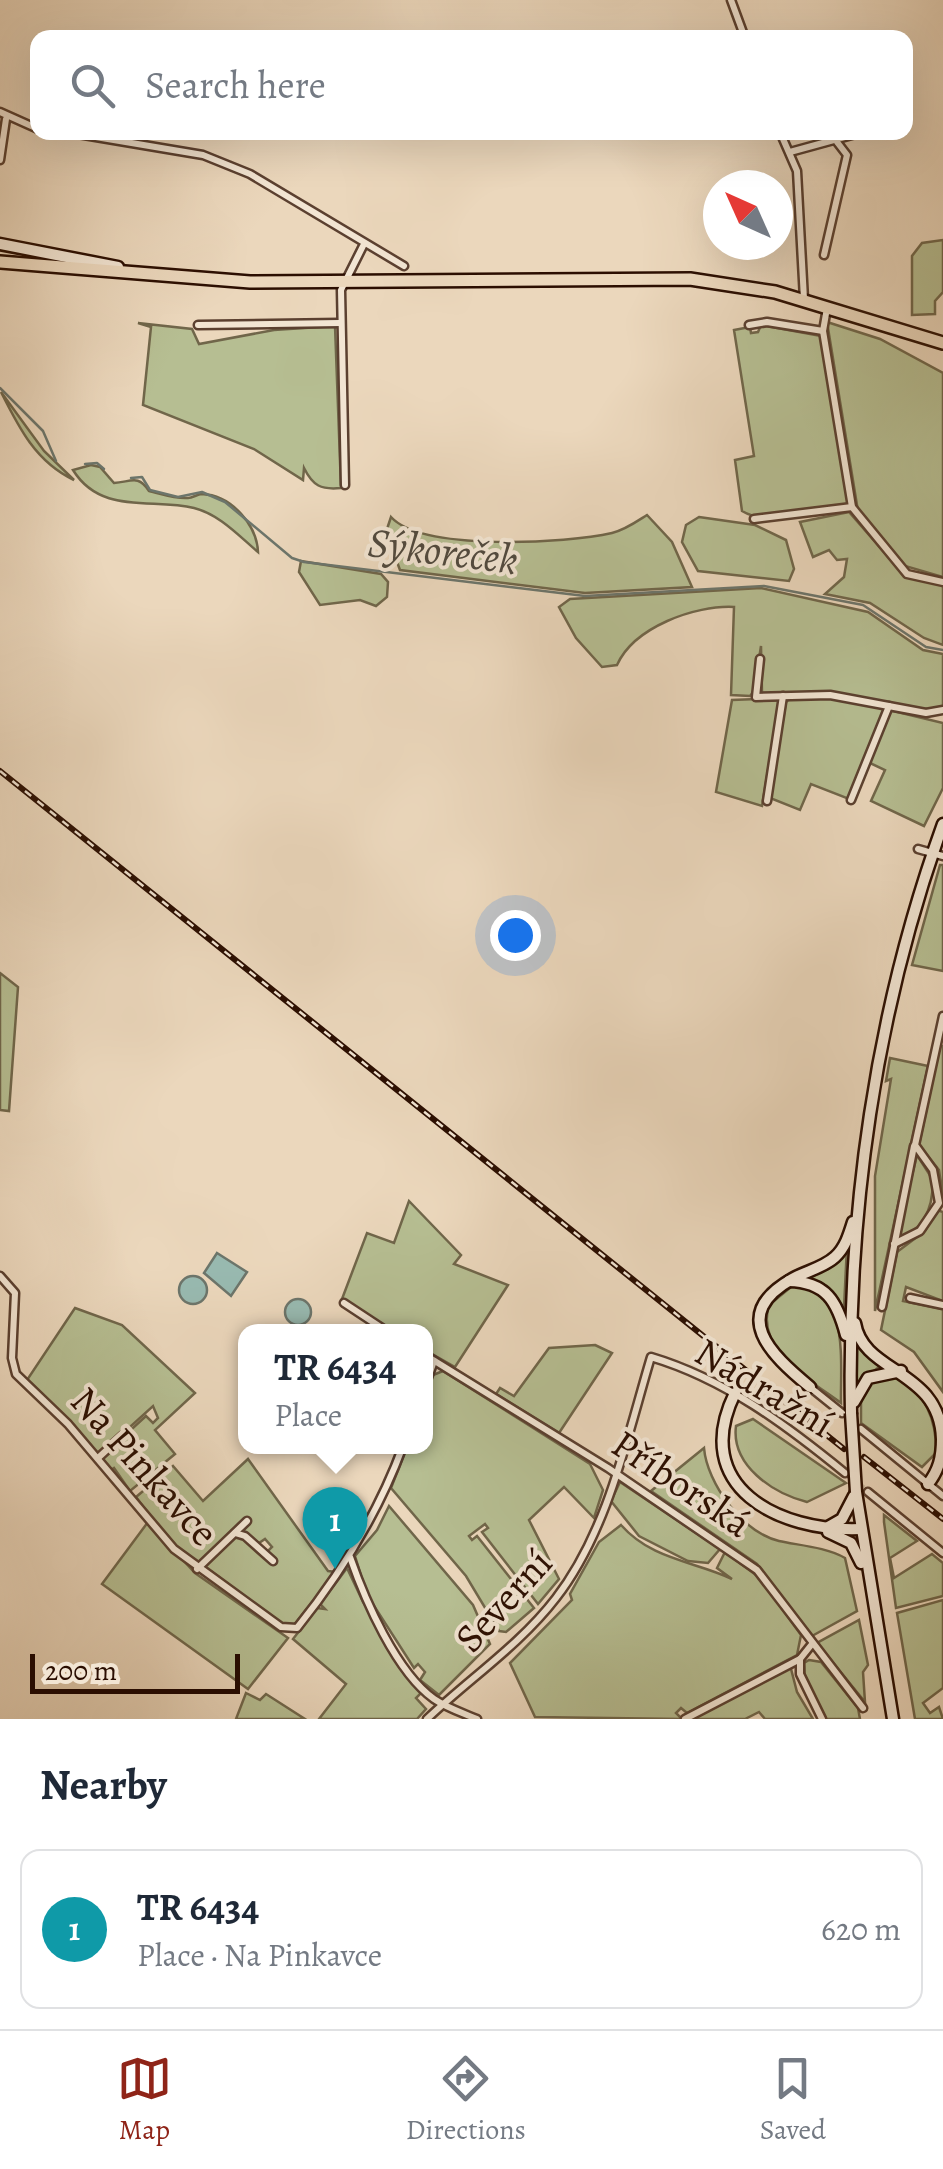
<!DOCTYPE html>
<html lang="en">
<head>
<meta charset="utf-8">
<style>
	body { margin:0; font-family:Alegreya,serif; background:#f2f2f3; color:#1f2937 }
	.compass { position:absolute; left:703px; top:170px; width:90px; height:90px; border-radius:50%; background:#fff; box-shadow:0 10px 40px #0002; rotate:315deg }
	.scale { position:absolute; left:30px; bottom:25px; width:210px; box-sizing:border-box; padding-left:10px; border:5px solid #2b0e01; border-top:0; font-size:28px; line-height:35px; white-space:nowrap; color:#2b0e01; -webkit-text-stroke:8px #f2e5d3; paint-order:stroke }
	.you { position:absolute; left:515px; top:935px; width:35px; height:35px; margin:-25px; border:8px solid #fff; border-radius:50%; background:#1a73e8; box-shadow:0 0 0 15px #1a73e833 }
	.badge { display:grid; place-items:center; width:65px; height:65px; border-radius:50%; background:#8f2418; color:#fff; font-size:32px; font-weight:700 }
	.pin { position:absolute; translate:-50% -82px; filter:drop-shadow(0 2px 5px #0008) }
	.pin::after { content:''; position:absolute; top:52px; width:35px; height:30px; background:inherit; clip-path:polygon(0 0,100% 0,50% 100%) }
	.popup { position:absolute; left:238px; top:1324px; width:195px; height:130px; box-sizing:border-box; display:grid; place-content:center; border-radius:20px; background:#fff; filter:drop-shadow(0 2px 8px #0005); font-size:32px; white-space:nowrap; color:#747a83 }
	.popup b { font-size:38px; color:#1f2937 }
	.popup::after { content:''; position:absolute; left:50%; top:100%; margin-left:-20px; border:20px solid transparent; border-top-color:#fff }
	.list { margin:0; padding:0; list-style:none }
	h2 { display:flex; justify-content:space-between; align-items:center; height:130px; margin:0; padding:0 40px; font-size:42px }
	h2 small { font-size:32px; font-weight:400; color:#747a83 }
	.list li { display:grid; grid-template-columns:65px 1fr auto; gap:30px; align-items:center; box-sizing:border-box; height:160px; margin:0 20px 20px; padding:0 20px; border:2px solid #e0e1e3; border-radius:20px }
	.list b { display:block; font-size:38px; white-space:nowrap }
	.list p { margin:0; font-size:32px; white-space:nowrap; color:#747a83 }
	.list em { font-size:32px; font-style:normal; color:#747a83 }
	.icon { flex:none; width:55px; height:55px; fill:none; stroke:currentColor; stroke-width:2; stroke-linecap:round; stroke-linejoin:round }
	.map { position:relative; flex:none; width:943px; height:1719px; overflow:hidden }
	.search { position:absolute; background:#fff; box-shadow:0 10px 40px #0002; left:30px; right:30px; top:30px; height:110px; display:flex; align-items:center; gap:25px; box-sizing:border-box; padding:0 35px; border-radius:20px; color:#747a83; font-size:38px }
	.sheet { height:310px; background:#fff }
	nav { display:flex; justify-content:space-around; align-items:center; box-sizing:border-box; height:140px; border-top:2px solid #e0e1e3; background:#fff; font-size:28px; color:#747a83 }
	nav a { display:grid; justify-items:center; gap:5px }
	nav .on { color:#8f2418 }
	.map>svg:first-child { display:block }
	.green { fill:#b6be92; stroke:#70664a; stroke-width:2.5 }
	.water { fill:#98bab1; stroke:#6c756b; stroke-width:2.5 }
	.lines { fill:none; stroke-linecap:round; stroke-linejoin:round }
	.stream { stroke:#6c756b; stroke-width:2.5 }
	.minor-tunnel { stroke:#ceb9a0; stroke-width:6; stroke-dasharray:6 3; stroke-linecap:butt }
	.minor-casing { stroke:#5b4030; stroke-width:11 }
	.secondary-casing { stroke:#2b0e01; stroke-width:15 }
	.primary-casing { stroke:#2b0e01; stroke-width:16 }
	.minor { stroke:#f2e5d3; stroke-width:6 }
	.secondary { stroke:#f2e5d3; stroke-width:10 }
	.primary { stroke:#ebd7bc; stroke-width:11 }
	.rail-casing { stroke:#2b0e01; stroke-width:6 }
	.rail { stroke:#f2e5d3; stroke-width:2.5; stroke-dasharray:8; stroke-linecap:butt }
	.secondary-bridge-casing { stroke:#2b0e01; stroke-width:15; stroke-linecap:butt }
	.secondary-bridge { stroke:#f2e5d3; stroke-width:10 }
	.labels { text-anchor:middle; stroke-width:8; stroke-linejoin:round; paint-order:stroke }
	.street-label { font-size:40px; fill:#2b0e01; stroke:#f2e5d3 }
	.water-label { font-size:42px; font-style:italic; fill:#514a3f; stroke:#f2e5d3 }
</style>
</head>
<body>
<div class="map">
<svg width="943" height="1719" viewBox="0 0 943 1719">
	<rect width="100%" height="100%" fill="#ebd7bc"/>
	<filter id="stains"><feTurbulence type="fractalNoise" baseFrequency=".002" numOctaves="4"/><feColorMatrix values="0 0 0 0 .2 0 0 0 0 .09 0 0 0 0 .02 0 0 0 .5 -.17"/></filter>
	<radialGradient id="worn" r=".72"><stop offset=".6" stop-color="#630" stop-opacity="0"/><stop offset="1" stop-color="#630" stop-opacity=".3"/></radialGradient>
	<g class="green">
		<polygon points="943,240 943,292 935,301 935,314 912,315 912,256 922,243"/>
		<polygon points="827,322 880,339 943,373 943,577 905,566 858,511"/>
		<path d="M138 323 192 329 199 344 274 330 335 326 341 488C321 490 313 486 304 468L303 480 254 449 143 405 151 327Z"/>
		<path d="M761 325 821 336 848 504C818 510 770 528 742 511L735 460 754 456 734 330 750 327 751 333 758 332Z"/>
		<path d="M1 392 44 451 74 480C36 462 19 428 1 392Z"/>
		<path d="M91 465 100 467 114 483C131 482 138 474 149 491 162 494 175 499 188 498 193 498 197 494 202 494 232 495 257 526 258 552 239 536 219 514 194 508 151 498 101 515 73 470Z"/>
		<polygon points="849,512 903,574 943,584 943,645 924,638 870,603 825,594 844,577 847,559 837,560 829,550 813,557 800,522"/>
		<path d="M647 515 672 542 692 587 585 593 400 570 386 532 391 517C423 552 568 543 612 533 625 530 636 522 647 515Z"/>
		<polygon points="699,517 755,525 786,540 794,569 789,581 698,571 682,542 686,525"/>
		<polygon points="301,561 381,574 388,582 387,597 376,606 360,600 320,605 299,572"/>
		<path d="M761 588 868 612 923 650 943 654V707L923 711 829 693H762L761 646 754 691 750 696 731 695 734 607C695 605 634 627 617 665L602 667 576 638 559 607 570 599Z"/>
		<polygon points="780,698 762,806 716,792 732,700"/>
		<polygon points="790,698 844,699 885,707 849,799 811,784 800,810 770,798 786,702"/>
		<polygon points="889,710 943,723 943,788 924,826 871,801 885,770 868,762"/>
		<polygon points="940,865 943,865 943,971 912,965"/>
		<polygon points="0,973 18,987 9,1111 0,1110"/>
		<polygon points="940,1046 943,1046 943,1199 939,1170 919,1145"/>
		<polygon points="890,1058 928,1066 875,1311 875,1176 891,1079 886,1081"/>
		<path d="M917 1155 933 1180C933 1207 925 1231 897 1238Z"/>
		<polygon points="409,1201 461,1255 454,1264 508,1285 455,1367 425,1350 425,1332 394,1331 342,1299 367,1233 394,1243"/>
		<polygon points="937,1210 943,1212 943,1301 906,1287 903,1301 943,1309 943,1392 914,1352 881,1330 897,1252 925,1231"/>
		<polygon points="847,1246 844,1308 827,1286 806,1278"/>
		<path d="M791 1287C851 1280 840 1365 841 1403 810 1380 755 1350 769 1305Z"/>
		<polygon points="75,1308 122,1325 195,1393 155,1430 175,1454 130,1491 114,1468 111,1470 100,1458 146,1416 153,1423 158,1418 153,1406 98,1456 27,1380"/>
		<polygon points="855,1344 883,1364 858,1383 856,1383"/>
		<polygon points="595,1345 612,1353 559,1433 496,1394 500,1388 514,1396 549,1348"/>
		<polygon points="443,1371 590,1464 603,1490 594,1518 564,1487 529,1520 559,1579 538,1604 482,1532 488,1528 485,1524 469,1536 472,1540 477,1536 534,1608 506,1632 499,1631 466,1576 391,1488 407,1447 425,1446 425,1392 433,1375"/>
		<path d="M898 1375C926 1394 937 1420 936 1453L922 1467 861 1423V1397L870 1381Z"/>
		<path d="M753 1419 846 1483 807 1502C772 1493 731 1465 736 1426Z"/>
		<path d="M704 1448C707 1483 742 1532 779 1541 796 1545 827 1547 845 1558L857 1611 812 1636 757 1564 651 1491Z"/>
		<polygon points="248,1459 328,1571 336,1572 294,1625 281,1624 204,1566 237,1535 267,1552 272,1547 265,1539 259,1543 240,1530 248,1517 197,1565 165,1536 136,1497 173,1466 203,1501"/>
		<polygon points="620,1482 720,1549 708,1563 688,1561 639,1536 611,1501"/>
		<polygon points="389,1506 473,1605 490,1644 439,1695 420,1680 425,1672 418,1664 414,1668 367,1595 355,1556 377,1530"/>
		<polygon points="884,1515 917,1541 890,1558 894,1578 932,1554 943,1563 943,1596 896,1608 884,1522"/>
		<polygon points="148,1522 195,1573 288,1638 248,1689 102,1584"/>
		<path d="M621 1525C652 1560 694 1561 732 1579L717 1568 725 1552 760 1578 801 1635 797 1655 687 1713 681 1708 676 1713 682 1719 535 1717 510 1663 572 1600 570 1594 599 1542Z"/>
		<polygon points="347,1568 363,1602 422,1692 416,1698 426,1709 417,1719 319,1719 346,1684 293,1639 317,1608 325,1609 320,1604"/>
		<polygon points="943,1600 943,1688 923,1703 930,1713 939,1707 943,1719 915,1719 897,1613"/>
		<polygon points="859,1620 868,1665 863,1672 865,1702 817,1643"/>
		<polygon points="809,1660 821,1662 858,1708 860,1719 825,1719 805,1681 804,1663"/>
		<polygon points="790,1665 797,1692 813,1719 765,1719 759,1712 745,1719 690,1719"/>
		<polygon points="246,1693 260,1700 266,1694 305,1719 236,1719"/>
	</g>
	<g class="water">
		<polygon points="217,1253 247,1272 231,1296 204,1273"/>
		<circle cx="193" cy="1290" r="14"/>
		<circle cx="298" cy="1312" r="13"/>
	</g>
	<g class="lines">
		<g class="stream">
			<polyline points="0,388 43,431 56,461"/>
			<polyline points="85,464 97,463 104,469"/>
			<polyline points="131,478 142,477 150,490 178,497 202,492 225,502 292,558 304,562 585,596 764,586 863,605 926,647 943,650"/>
		</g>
		<polyline class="minor-tunnel" points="845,1473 868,1492"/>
		<defs>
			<g id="minor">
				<polyline points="731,0 745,38"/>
				<polyline points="0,112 38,129"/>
				<polyline points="66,132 203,155 250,174 404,266"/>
				<polyline points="780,132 797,171 804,299"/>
				<polyline points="790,152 863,132"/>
				<polyline points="0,160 6,119"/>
				<polyline points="824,255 847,155 837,142"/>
				<polyline points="827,308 823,331 852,507 907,574 943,582"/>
				<polyline points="198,325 340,323"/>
				<polyline points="749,325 767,322 823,331"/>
				<polyline points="345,485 341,290 363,246"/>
				<polyline points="754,519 852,507"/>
				<polyline points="760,659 756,697 830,695 926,713 943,710"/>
				<polyline points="851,800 889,706"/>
				<polyline points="767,801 783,696"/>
				<polyline points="918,849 943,856"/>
				<polyline points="894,1244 920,1231 939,1203 933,1170 915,1145 943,1016"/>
				<path d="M0 1276 15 1293 12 1358 16 1374 68 1424 174 1549 281 1627 297 1628C342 1572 378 1514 403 1446"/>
				<polyline points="910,1298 943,1305"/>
				<polyline points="344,1303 388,1332"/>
				<polyline points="882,1307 914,1146"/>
				<polyline points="425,1355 608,1468 757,1570 863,1708"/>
				<polyline points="425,1386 434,1361"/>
				<polyline points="811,1388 842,1413"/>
				<polyline points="861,1429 943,1496"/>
				<polyline points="98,1458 122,1436"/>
				<polyline points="868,1492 943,1553"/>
				<polyline points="235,1533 245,1536 273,1561"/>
				<path d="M350 1557C365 1600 396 1672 434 1699 447 1708 463 1713 477 1719"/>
				<polyline points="197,1569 247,1521"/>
				<polyline points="812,1644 800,1659 800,1674 822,1719"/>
				<path d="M427 1719C469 1679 520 1645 556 1598 608 1531 627 1437 651 1357 725 1379 786 1425 845 1473"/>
				<polyline points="685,1719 800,1659"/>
			</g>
			<g id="secondary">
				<polyline points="0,244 118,267"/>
				<path d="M789 1281C826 1282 837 1301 846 1335"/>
				<path d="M855 1323C863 1374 940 1369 942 1439 942 1457 939 1470 928 1484"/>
				<path d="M810 1387C770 1354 729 1315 792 1279 806 1271 823 1268 835 1257 845 1248 849 1235 853 1222"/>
				<path d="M735 1393C689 1487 779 1532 860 1529"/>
				<polyline points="854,1402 868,1378 901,1371"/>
				<path d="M851 1413C847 1214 875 1012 943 824"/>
				<polyline points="856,1492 893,1719"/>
				<polyline points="828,1527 842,1519 854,1496"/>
				<polyline points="828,1532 851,1543 861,1563"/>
			</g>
			<polyline id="primary" points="0,262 250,282 690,279 775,292 943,343"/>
		</defs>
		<use href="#minor" class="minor-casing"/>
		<use href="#secondary" class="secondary-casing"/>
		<use href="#primary" class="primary-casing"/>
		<use href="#minor" class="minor"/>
		<use href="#secondary" class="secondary"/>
		<use href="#primary" class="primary"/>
		<defs>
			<g id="rail">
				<polyline points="0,771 844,1449"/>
				<polyline points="864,1457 943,1519"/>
			</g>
		</defs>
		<use href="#rail" class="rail-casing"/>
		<use href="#rail" class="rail"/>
		<defs>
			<polyline id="secondary-bridge" points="851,1413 856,1492"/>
		</defs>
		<use href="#secondary-bridge" class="secondary-bridge-casing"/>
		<use href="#secondary-bridge" class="secondary-bridge"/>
	</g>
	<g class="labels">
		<g class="street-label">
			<text transform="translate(765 1387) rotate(31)" y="14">Nádražní</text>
			<text transform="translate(145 1466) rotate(48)" y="14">Na Pinkavce</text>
			<text transform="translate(682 1483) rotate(34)" y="14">Příborská</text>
			<text transform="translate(503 1600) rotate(-48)" y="14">Severní</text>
		</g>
		<g class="water-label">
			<text transform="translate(443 550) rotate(7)" y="15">Sýkoreček</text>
		</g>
	</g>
	<rect width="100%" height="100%" filter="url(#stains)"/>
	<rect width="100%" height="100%" fill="url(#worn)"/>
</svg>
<svg class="compass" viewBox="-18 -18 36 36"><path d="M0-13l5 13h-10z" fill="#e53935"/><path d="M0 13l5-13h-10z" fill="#747a83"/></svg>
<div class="scale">200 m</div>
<div class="you"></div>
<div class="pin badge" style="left:335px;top:1569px;background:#0f9aa8">1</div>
<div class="popup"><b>TR 6434</b>Place</div>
<div class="search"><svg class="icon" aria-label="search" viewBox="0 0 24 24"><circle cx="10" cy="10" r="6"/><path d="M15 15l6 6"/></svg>Search here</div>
</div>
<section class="sheet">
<h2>Nearby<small></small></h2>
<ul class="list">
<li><span class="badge" style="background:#0f9aa8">1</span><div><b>TR 6434</b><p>Place · Na Pinkavce</p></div><em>620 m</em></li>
</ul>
</section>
<nav>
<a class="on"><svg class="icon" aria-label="map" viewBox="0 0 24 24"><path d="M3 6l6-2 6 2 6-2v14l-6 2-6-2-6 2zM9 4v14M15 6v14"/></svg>Map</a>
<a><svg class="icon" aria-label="directions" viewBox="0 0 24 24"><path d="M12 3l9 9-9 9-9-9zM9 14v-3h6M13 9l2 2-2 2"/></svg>Directions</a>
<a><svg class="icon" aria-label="saved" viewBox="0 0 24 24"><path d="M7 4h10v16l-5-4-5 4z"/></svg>Saved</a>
</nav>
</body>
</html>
